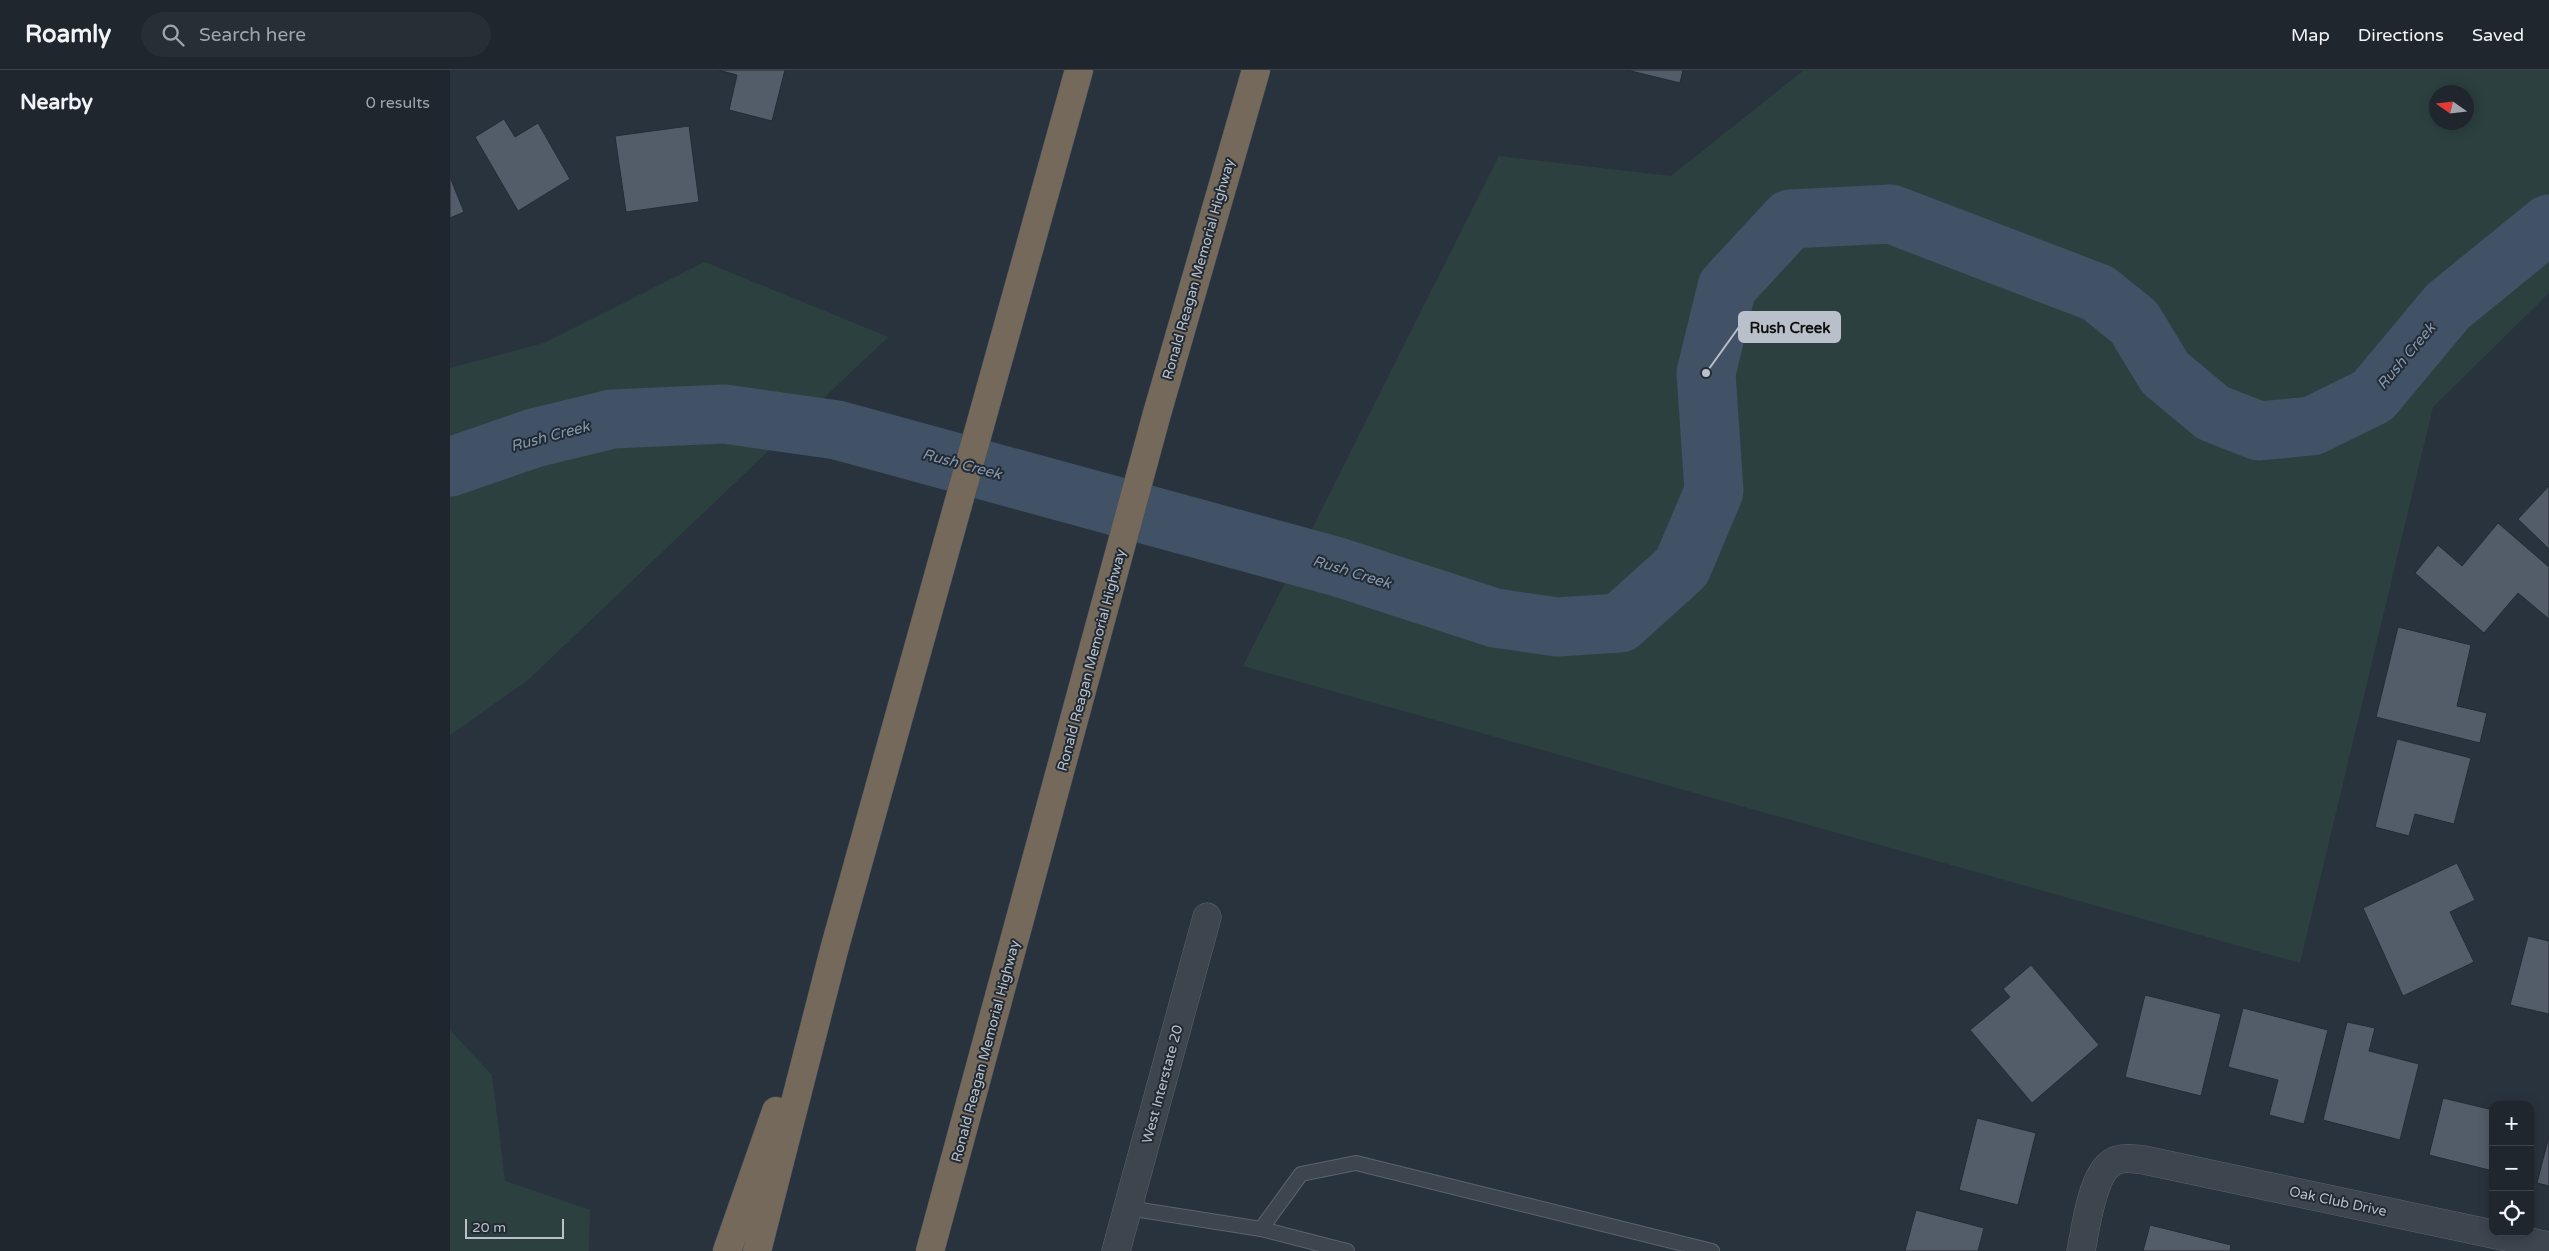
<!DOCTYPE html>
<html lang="en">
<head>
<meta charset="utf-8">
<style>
	body { margin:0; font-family:"Varela Round",sans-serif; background:#272e36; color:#f1f3f6 }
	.controls { position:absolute; right:15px; bottom:15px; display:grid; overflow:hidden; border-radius:10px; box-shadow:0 2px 12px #0003 }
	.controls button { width:45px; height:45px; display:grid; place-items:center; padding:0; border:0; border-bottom:1px solid #3c434a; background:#1f262e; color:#f1f3f6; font:25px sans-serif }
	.compass { position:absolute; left:1979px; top:15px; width:45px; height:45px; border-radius:50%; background:#1f262e; box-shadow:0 2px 12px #0003; rotate:284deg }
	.scale { position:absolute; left:15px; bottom:12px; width:99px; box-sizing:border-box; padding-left:5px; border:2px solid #b9c0c9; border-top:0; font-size:14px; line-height:18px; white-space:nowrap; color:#b9c0c9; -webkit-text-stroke:4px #222a34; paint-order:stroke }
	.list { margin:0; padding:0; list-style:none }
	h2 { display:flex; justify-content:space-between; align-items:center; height:65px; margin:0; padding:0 20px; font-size:21px }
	h2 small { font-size:16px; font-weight:400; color:#a1a5aa }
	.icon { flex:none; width:28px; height:28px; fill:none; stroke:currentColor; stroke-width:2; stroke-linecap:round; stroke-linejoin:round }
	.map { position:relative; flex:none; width:2099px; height:1181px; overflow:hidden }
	header { display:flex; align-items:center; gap:30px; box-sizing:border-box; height:70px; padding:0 25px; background:#1f262e; border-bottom:1px solid #3c434a }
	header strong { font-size:24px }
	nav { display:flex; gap:28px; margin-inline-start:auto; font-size:18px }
	.search { width:350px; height:45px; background:#272e36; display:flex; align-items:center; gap:12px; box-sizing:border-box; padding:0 18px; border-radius:28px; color:#a1a5aa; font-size:19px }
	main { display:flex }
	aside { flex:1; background:#1f262e }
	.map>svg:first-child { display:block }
	.green { fill:#2c4040; fill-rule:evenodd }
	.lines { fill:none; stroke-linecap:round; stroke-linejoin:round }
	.river { stroke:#415166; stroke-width:59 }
	.building { fill:#535c69; stroke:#242c36 }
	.service-casing { stroke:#5b636c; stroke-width:16 }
	.minor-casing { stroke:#5b636c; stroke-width:29 }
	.motorway-casing { stroke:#485059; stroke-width:29 }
	.service { stroke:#3d454f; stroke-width:14 }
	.minor { stroke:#3d454f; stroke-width:28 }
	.motorway { stroke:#74695b; stroke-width:28 }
	.labels { text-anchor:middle; stroke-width:4; stroke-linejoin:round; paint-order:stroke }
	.street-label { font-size:14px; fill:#b9c0c9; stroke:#222a34 }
	.water-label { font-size:15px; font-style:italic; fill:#8597ad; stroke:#222a34 }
	.leader { fill:none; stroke:#b9c0c9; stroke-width:2 }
	.callout-dot { fill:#b9c0c9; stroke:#222a34; stroke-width:2 }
	.callout { fill:#b9c0c9; stroke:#b9c0c9; stroke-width:2 }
	.callout-label { font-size:15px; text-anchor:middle; font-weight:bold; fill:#111 }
</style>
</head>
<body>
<header>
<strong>Roamly</strong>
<div class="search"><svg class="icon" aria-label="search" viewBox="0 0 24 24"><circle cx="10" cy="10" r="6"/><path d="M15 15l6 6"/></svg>Search here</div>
<nav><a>Map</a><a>Directions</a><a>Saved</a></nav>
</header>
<main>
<aside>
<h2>Nearby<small>0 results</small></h2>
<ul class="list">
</ul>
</aside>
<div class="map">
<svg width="2099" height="1181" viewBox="0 0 2099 1181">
	<rect width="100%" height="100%" fill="#29333e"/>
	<g class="green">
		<path d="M1354 0H2099V223L1983 337 1850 893 793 596 1049 86 1221 106ZM2016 22V52H1986V22Z"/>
		<polygon points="255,192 438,267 78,610 0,665 0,298 94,273"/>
		<polygon points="0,960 42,1005 55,1111 140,1140 139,1181 0,1181"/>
	</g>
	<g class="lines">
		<polyline class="river" points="0,397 84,368 162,349 274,344 387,360 888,497 1045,548 1107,557 1170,553 1232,497 1264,421 1256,303 1277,217 1340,149 1441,144 1648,223 1684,252 1715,303 1763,343 1809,361 1862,356 1923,326 1998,236 2099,154"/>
	</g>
	<g class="building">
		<polygon points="268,0 335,0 322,51 279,40 287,5"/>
		<polygon points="1177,0 1233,0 1230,13"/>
		<polygon points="54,49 65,67 88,53 120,109 68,141 25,67"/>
		<polygon points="239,56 249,132 176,142 165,66"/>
		<polygon points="0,107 14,142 0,148"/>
		<polygon points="2099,416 2099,479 2068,449"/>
		<polygon points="2048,453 2099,497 2099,549 2068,523 2034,563 1965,503 1988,475 2012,496"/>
		<polygon points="1948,557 2021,575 2007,636 2037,643 2030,673 1926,647"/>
		<polygon points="1947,669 2021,688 2004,754 1965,744 1959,766 1925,757"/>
		<polygon points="2007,793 2025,830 2000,842 2024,892 1953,926 1913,838"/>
		<polygon points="2078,866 2099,871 2099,944 2060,935"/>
		<polygon points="1581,895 1649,975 1582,1033 1520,960 1560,927 1553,919"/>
		<polygon points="1695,925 1771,944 1751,1026 1675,1007"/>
		<polygon points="1793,938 1878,960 1854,1054 1819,1045 1828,1010 1778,997"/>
		<polygon points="1897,952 1925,958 1919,981 1969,994 1950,1070 1873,1050"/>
		<polygon points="1993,1028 2043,1040 2043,1101 1979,1085"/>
		<polygon points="1527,1048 1586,1063 1568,1135 1509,1120"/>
		<polygon points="2099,1066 2099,1116 2087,1113"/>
		<polygon points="1466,1140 1534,1158 1528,1181 1455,1181"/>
		<polygon points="1700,1155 1781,1175 1780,1181 1693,1181"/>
	</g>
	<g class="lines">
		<defs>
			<g id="service">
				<polyline points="678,1138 811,1159 897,1181"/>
				<polyline points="811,1159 851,1104 906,1093 1262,1181"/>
			</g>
			<g id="minor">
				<polyline points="666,1181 757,847"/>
				<path d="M1631 1181C1636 1158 1642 1098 1667 1090 1675 1087 1686 1089 1694 1090L2099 1176"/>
			</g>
			<g id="motorway">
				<polyline points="277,1181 326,1041"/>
				<polyline points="307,1181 384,880 629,0"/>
				<polyline points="480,1181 706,347 806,0"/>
			</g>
		</defs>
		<use href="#service" class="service-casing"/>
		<use href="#minor" class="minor-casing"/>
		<use href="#motorway" class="motorway-casing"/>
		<use href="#service" class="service"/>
		<use href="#minor" class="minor"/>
		<use href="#motorway" class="motorway"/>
	</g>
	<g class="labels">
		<g class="street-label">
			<text transform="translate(748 199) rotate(-74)" y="5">Ronald Reagan Memorial Highway</text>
			<text transform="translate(641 590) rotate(-75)" y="5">Ronald Reagan Memorial Highway</text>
			<text transform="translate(535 981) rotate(-75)" y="5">Ronald Reagan Memorial Highway</text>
			<text transform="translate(712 1014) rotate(-75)" y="5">West Interstate 20</text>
			<text transform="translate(1888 1131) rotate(12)" y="5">Oak Club Drive</text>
		</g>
		<g class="water-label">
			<text transform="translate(1956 286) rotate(-50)" y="5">Rush Creek</text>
			<text transform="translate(100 366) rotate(-15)" y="5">Rush Creek</text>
			<text transform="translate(512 394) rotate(15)" y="5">Rush Creek</text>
			<text transform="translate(902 502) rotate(17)" y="5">Rush Creek</text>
		</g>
	</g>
	<path class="leader" d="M1256 303L1289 257"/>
	<circle class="callout-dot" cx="1256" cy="303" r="5"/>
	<rect class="callout" x="1289" y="242" width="101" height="30" rx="5"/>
	<g class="callout-label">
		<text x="1340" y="263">Rush Creek</text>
	</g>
</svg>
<div class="controls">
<button>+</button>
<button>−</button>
<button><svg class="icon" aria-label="locate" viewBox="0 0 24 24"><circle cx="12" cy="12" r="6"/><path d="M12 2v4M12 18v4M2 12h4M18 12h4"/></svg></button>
</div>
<svg class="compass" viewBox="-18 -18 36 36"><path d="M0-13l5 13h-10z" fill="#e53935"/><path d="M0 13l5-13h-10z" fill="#a1a5aa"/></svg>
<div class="scale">20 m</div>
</div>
</main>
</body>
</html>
